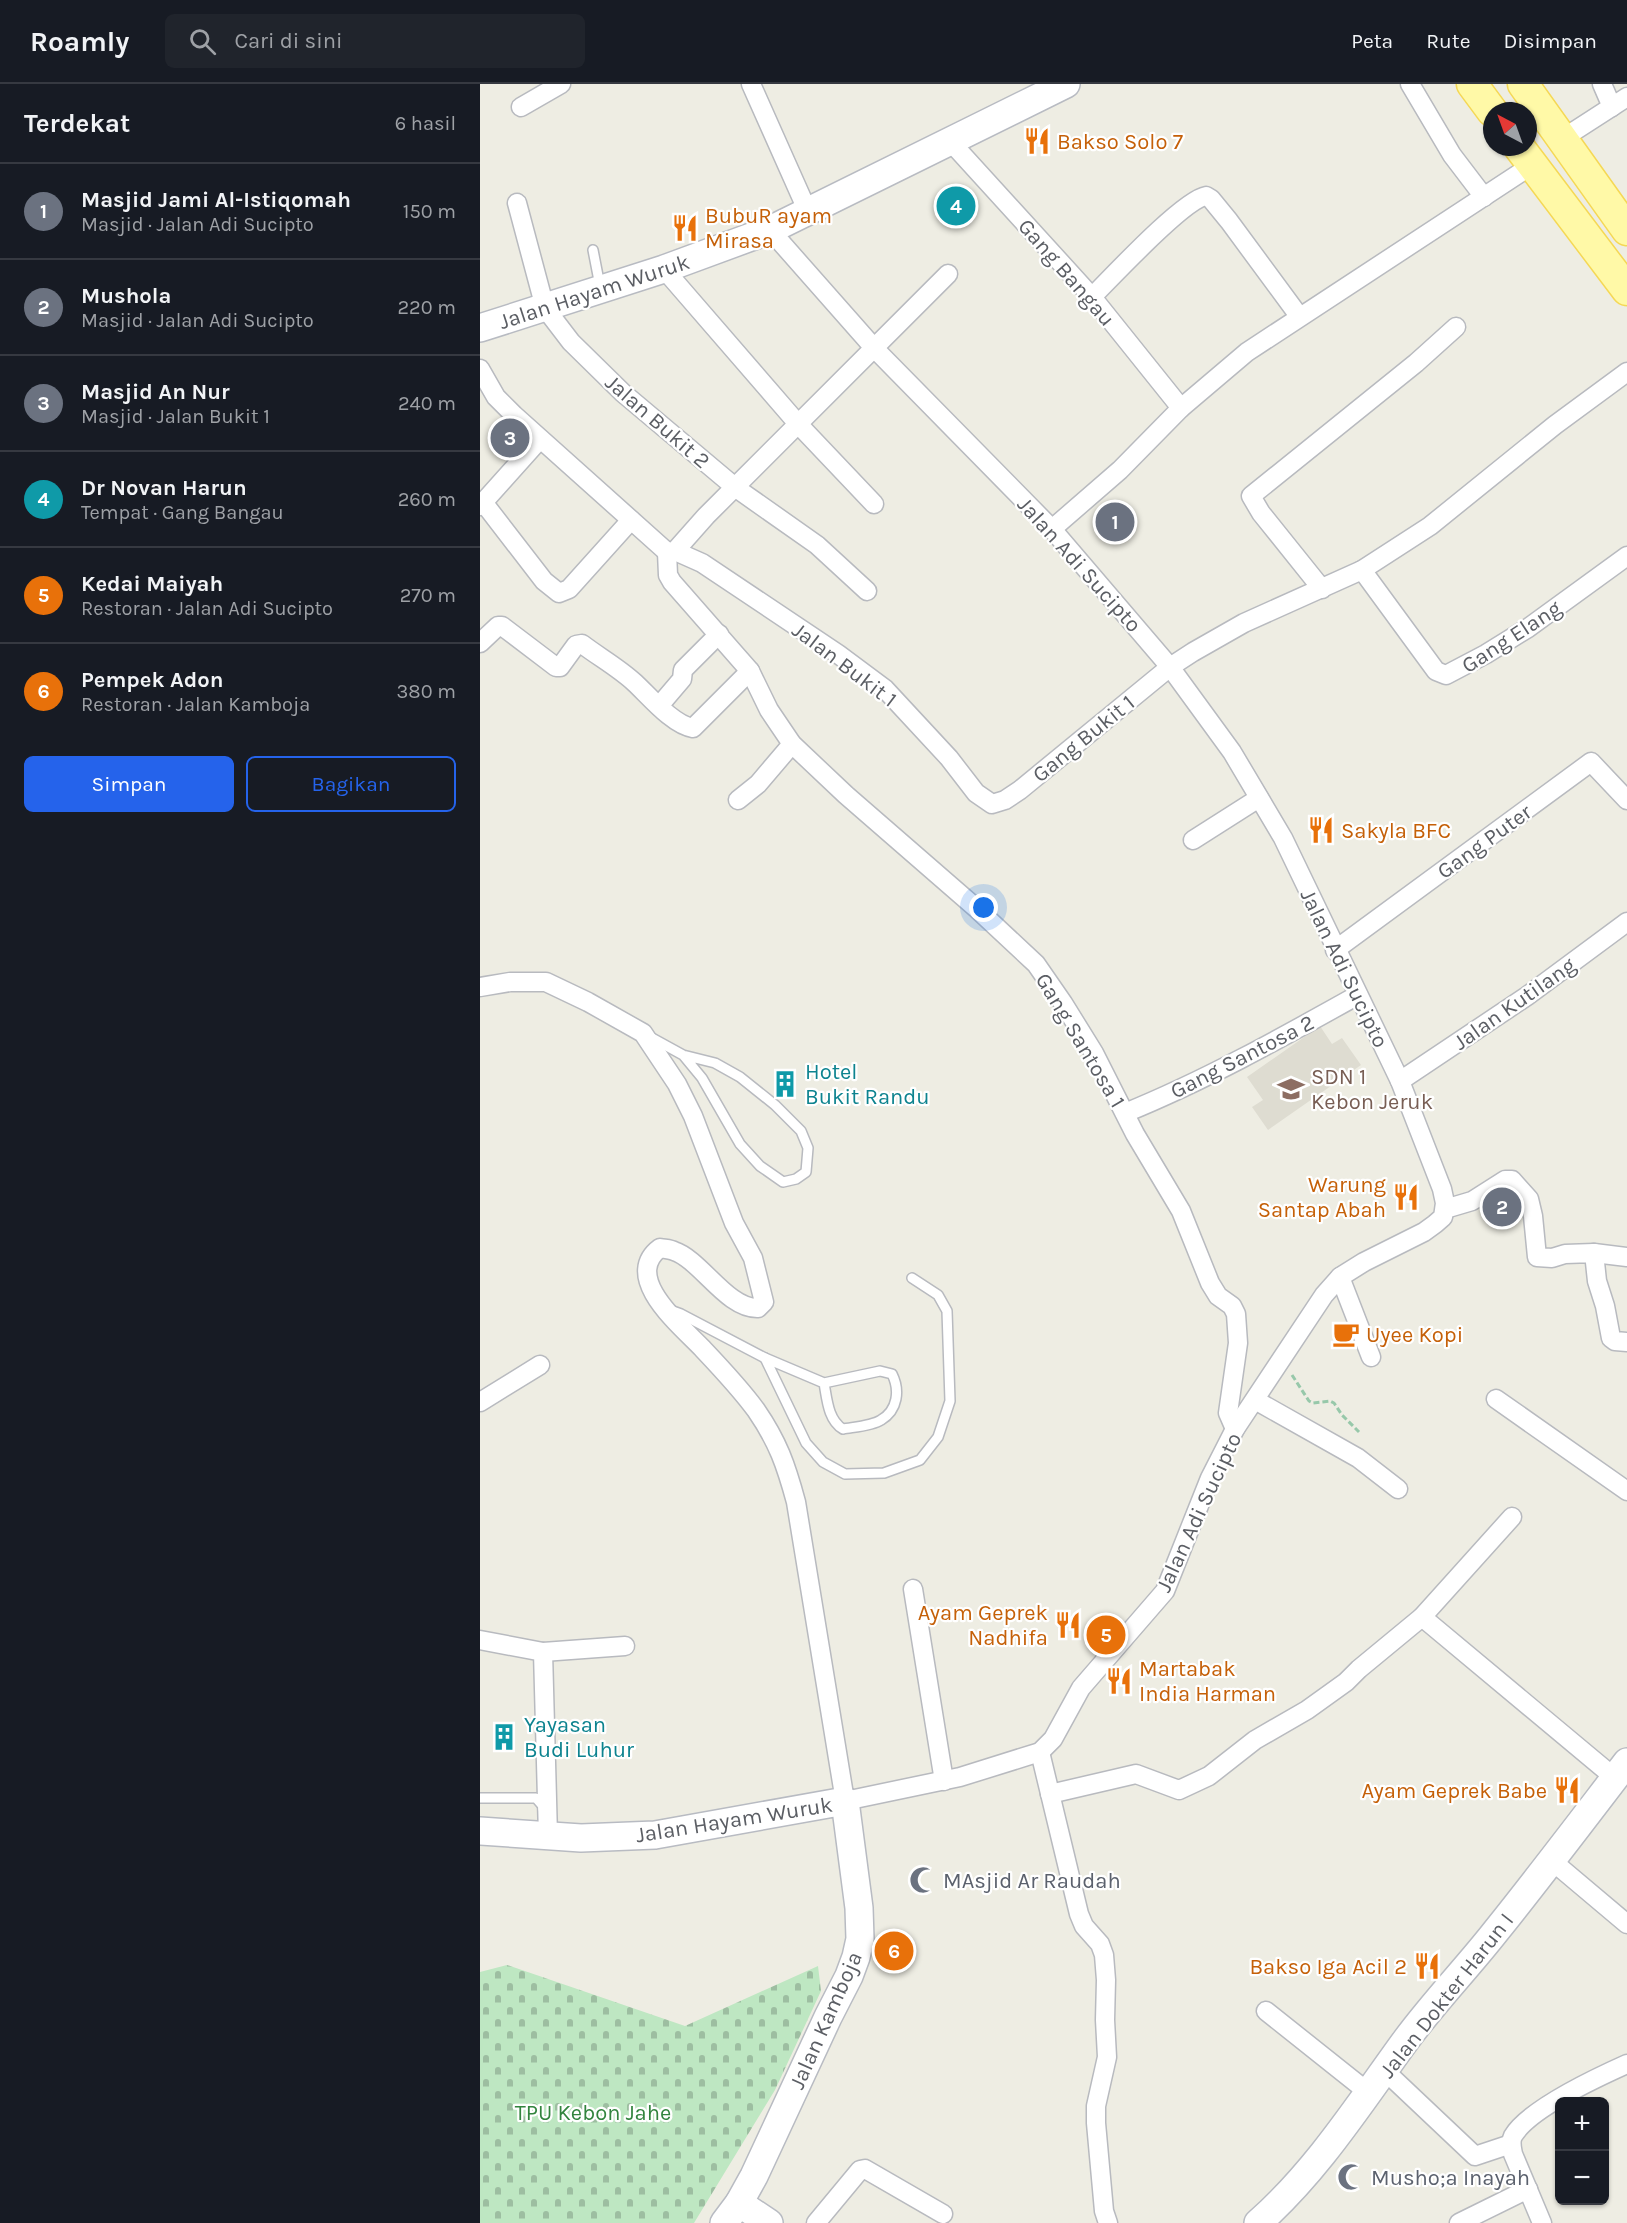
<!DOCTYPE html>
<html lang="id">
<head>
<meta charset="utf-8">
<style>
	body { margin:0; font-family:Karla,sans-serif; background:#20242c; color:#f1f3f6 }
	.controls { position:absolute; right:18px; bottom:18px; display:grid; overflow:hidden; border-radius:9px; box-shadow:0 2px 4px #0004 }
	.controls button { width:54px; height:54px; display:grid; place-items:center; padding:0; border:0; border-bottom:2px solid #363941; background:#171b24; color:#f1f3f6; font:30px sans-serif }
	.compass { position:absolute; left:1003px; top:18px; width:54px; height:54px; border-radius:50%; background:#171b24; box-shadow:0 2px 4px #0004; rotate:319deg }
	.you { position:absolute; left:504px; top:824px; width:21px; height:21px; margin:-15px; border:4px solid #fff; border-radius:50%; background:#1a73e8; box-shadow:0 0 0 9px #1a73e833 }
	.badge { display:grid; place-items:center; width:39px; height:39px; border-radius:50%; background:#2563eb; color:#fff; font-size:20px; font-weight:700 }
	.pin { position:absolute; translate:-50% -50%; border:3px solid #fff; box-shadow:0 2px 6px #0006 }
	.list { margin:0; padding:0; list-style:none }
	h2 { display:flex; justify-content:space-between; align-items:center; height:78px; margin:0; padding:0 24px; font-size:26px }
	h2 small { font-size:20px; font-weight:400; color:#9ea1a6 }
	.list li { display:grid; grid-template-columns:39px 1fr auto; gap:18px; align-items:center; box-sizing:border-box; height:96px; padding:0 24px; border-top:2px solid #363941 }
	.list b { display:block; font-size:22px; white-space:nowrap }
	.list p { margin:0; font-size:20px; white-space:nowrap; color:#9ea1a6 }
	.list em { font-size:20px; font-style:normal; color:#9ea1a6 }
	.actions { display:flex; gap:12px; padding:18px 24px }
	.actions a { flex:1; padding:14px 0; border:2px solid #2563eb; border-radius:9px; text-align:center; font-size:21px; color:#2563eb }
	.actions .main { background:#2563eb; color:#fff }
	.icon { flex:none; width:33px; height:33px; fill:none; stroke:currentColor; stroke-width:2; stroke-linecap:round; stroke-linejoin:round }
	.map { position:relative; flex:none; width:1147px; height:2139px; overflow:hidden }
	header { display:flex; align-items:center; gap:36px; box-sizing:border-box; height:84px; padding:0 30px; background:#171b24; border-bottom:2px solid #363941 }
	header strong { font-size:28px }
	nav { display:flex; gap:33px; margin-inline-start:auto; font-size:21px }
	.search { width:420px; height:54px; background:#20242c; display:flex; align-items:center; gap:15px; box-sizing:border-box; padding:0 21px; border-radius:9px; color:#9ea1a6; font-size:22px }
	main { display:flex }
	aside { flex:1; background:#171b24 }
	.map>svg:first-child { display:block }
	.education { fill:#dedcd1 }
	.cemetery { fill:url(#cemetery-stones) }
	.lines { fill:none; stroke-linecap:round; stroke-linejoin:round }
	.lane-casing { stroke:#b8babf; stroke-width:12 }
	.street-casing { stroke:#b8babf; stroke-width:21 }
	.secondary-casing { stroke:#b8bbc2; stroke-width:30 }
	.primary-casing { stroke:#f5d855; stroke-width:33 }
	.path { stroke:#97c8aa; stroke-width:3; stroke-dasharray:6 3; stroke-linecap:butt }
	.lane { stroke:#fff; stroke-width:9 }
	.street { stroke:#fff; stroke-width:18 }
	.secondary { stroke:#fff; stroke-width:27 }
	.primary { stroke:#fff9a7; stroke-width:30 }
	.labels { text-anchor:middle; stroke-width:4.5; stroke-linejoin:round; paint-order:stroke }
	.food-label { font-size:22px; fill:#c56008; stroke:#fff; text-anchor:start }
	.street-label { font-size:22px; fill:#5b5e64; stroke:#fff }
	.culture-label { font-size:22px; fill:#0d838f; stroke:#fff; text-anchor:start }
	.education-label { font-size:22px; fill:#785e54; stroke:#fff; text-anchor:start }
	.worship-label { font-size:22px; fill:#5b616d; stroke:#fff; text-anchor:start }
	.park-label { font-size:22px; fill:#32843e; stroke:#fff }
</style>
</head>
<body>
<header>
<strong>Roamly</strong>
<div class="search"><svg class="icon" aria-label="search" viewBox="0 0 24 24"><circle cx="10" cy="10" r="6"/><path d="M15 15l6 6"/></svg>Cari di sini</div>
<nav><a>Peta</a><a>Rute</a><a>Disimpan</a></nav>
</header>
<main>
<aside>
<h2>Terdekat<small>6 hasil</small></h2>
<ul class="list">
<li><span class="badge" style="background:#6b7280">1</span><div><b>Masjid Jami Al-Istiqomah</b><p>Masjid · Jalan Adi Sucipto</p></div><em>150 m</em></li>
<li><span class="badge" style="background:#6b7280">2</span><div><b>Mushola</b><p>Masjid · Jalan Adi Sucipto</p></div><em>220 m</em></li>
<li><span class="badge" style="background:#6b7280">3</span><div><b>Masjid An Nur</b><p>Masjid · Jalan Bukit 1</p></div><em>240 m</em></li>
<li><span class="badge" style="background:#0f9aa8">4</span><div><b>Dr Novan Harun</b><p>Tempat · Gang Bangau</p></div><em>260 m</em></li>
<li><span class="badge" style="background:#e8710a">5</span><div><b>Kedai Maiyah</b><p>Restoran · Jalan Adi Sucipto</p></div><em>270 m</em></li>
<li><span class="badge" style="background:#e8710a">6</span><div><b>Pempek Adon</b><p>Restoran · Jalan Kamboja</p></div><em>380 m</em></li>
</ul>
<div class="actions"><a class="main">Simpan</a><a>Bagikan</a></div>
</aside>
<div class="map">
<svg width="1147" height="2139" viewBox="0 0 1147 2139">
	<defs>
		<pattern id="cemetery-stones" width="16" height="16" patternUnits="userSpaceOnUse" patternTransform="scale(1.5)"><rect width="16" height="16" fill="#bee7c2"/><path d="M2 7V4a2 2 0 0 1 4 0v3zM10 15v-3a2 2 0 0 1 4 0v3z" fill="#9dbea1"/></pattern>
	</defs>
	<rect width="100%" height="100%" fill="#eeede3"/>
	<polygon class="education" points="840,942 852,960 862,954 881,981 788,1046 772,1023 783,1016 767,993"/>
	<polygon class="cemetery" points="27,1881 205,1942 338,1882 341,1907 295,2006 214,2139 0,2139 0,1888"/>
	<g class="lines">
		<defs>
			<g id="lane">
				<polyline points="113,166 120,202"/>
				<polyline points="172,954 203,971 235,979 260,993 295,1021 321,1047 328,1064 326,1088 316,1095 303,1098 280,1082 260,1060 222,994 203,971"/>
				<path d="M190 1226 201 1230 285 1274 344 1299 400 1287 412 1290C420 1306 418 1326 401 1336 392 1342 374 1343 363 1345 348 1336 347 1315 344 1299"/>
				<polyline points="285,1274 326,1359 343,1378 365,1390 404,1389 440,1376 458,1353 470,1317 467,1227 458,1211 432,1194"/>
				<polyline points="0,1714 56,1714 63,1722 63,1725"/>
			</g>
			<g id="street">
				<polyline points="271,0 328,128"/>
				<polyline points="930,0 972,71 1004,113"/>
				<polyline points="1122,0 1132,23"/>
				<polyline points="41,23 81,0"/>
				<polyline points="1082,55 1147,13"/>
				<polyline points="469,56 612,213 701,324"/>
				<polyline points="37,119 65,224 91,258 143,309 256,404 337,461 387,507"/>
				<polyline points="184,185 319,341 394,420"/>
				<path d="M612 213C632 193 703 116 726 112L731 115 749 137 819 232"/>
				<polyline points="0,285 16,313 34,331 187,468"/>
				<polyline points="3,418 64,497 79,509 89,505 151,436"/>
				<polyline points="0,422 60,355"/>
				<polyline points="572,445 640,386 701,324 767,268 1052,81"/>
				<polyline points="195,467 222,479 358,570 405,605 469,674 496,709 512,720 525,716 540,706 690,583 713,568 764,539 882,486 950,442 1075,341 1147,288"/>
				<polyline points="187,468 188,491 192,498 270,587 289,626 312,660 366,711 496,824 556,880 583,919 614,969 655,1050 701,1127 730,1199 738,1212 752,1222 756,1230 758,1259 748,1329 755,1345"/>
				<polyline points="187,468 195,467 226,432 468,190"/>
				<polyline points="882,486 956,587 966,591 1006,570 1048,544 1147,472"/>
				<polyline points="842,505 781,429 771,412 936,279 976,243"/>
				<path d="M0 559 18 542H22L76 583H80L96 561 102 560C119 573 139 584 155 599 169 612 193 641 213 644L270 587"/>
				<polyline points="179,622 202,595 203,586 239,550"/>
				<polyline points="258,716 278,700 312,660"/>
				<polyline points="713,756 779,714"/>
				<polyline points="855,866 1111,678 1147,716"/>
				<path d="M0 903 30 898H66L108 918 163 949 197 1000 213 1032 254 1139 273 1174 284 1218 278 1224C247 1225 221 1176 194 1167 190 1165 185 1165 180 1164 141 1193 201 1242 222 1264 240 1283 260 1304 276 1326 298 1358 306 1381 316 1418L365 1717 480 1693 560 1668 573 1655 601 1604 685 1507 730 1394 755 1345 844 1211 860 1193 884 1178 944 1148 955 1140 963 1133 965 1119 962 1105 920 997 803 754 752 668 690 583 572 445 395 265 290 146"/>
				<polyline points="920,997 1047,912 1147,838"/>
				<path d="M645 1029C726 996 801 954 878 911"/>
				<polyline points="965,1125 992,1117 1025,1096 1032,1096 1049,1115 1053,1132 1057,1173 1072,1174 1085,1170 1114,1169 1117,1197 1125,1222 1131,1254 1135,1257 1147,1258"/>
				<polyline points="1114,1169 1147,1173"/>
				<polyline points="860,1193 891,1273"/>
				<polyline points="1016,1315 1147,1407"/>
				<polyline points="775,1316 878,1374 918,1405"/>
				<polyline points="0,1318 60,1281"/>
				<polyline points="433,1505 464,1697"/>
				<polyline points="942,1533 1135,1694"/>
				<polyline points="0,1556 63,1568 68,1752"/>
				<polyline points="63,1568 145,1562"/>
				<polyline points="560,1668 599,1830 604,1842 620,1860 624,1871 626,1896 625,1936 627,1973 616,2022 616,2039 624,2127 628,2139"/>
				<polyline points="570,1710 656,1690 699,1706 729,1692 775,1656 827,1626 866,1598 879,1585 942,1533 1032,1433"/>
				<polyline points="1071,1776 1147,1840"/>
				<polyline points="786,1927 889,2009"/>
				<polyline points="905,1987 995,2072 1031,2060"/>
				<polyline points="336,2139 380,2086 385,2085 463,2130"/>
				<polyline points="979,2139 1048,2105"/>
				<path d="M1062 2139 1033 2070C1032 2064 1030 2058 1033 2052 1049 2025 1118 1993 1147 1980"/>
			</g>
			<g id="secondary">
				<polyline points="0,244 184,185 290,146 586,0"/>
				<polyline points="0,1747 101,1754 175,1751 365,1717 379,1824 380,1855 376,1873 369,1892 348,1933 274,2092 259,2119 244,2139"/>
				<polyline points="259,2119 289,2139"/>
				<path d="M778 2139C837 2087 880 2019 926 1956 954 1918 987 1884 1016 1847 1061 1791 1104 1734 1147 1678"/>
			</g>
			<g id="primary">
				<polyline points="992,0 1012,27"/>
				<polyline points="1043,0 1147,146"/>
				<polyline points="1039,63 1147,206"/>
			</g>
		</defs>
		<use href="#lane" class="lane-casing"/>
		<use href="#street" class="street-casing"/>
		<use href="#secondary" class="secondary-casing"/>
		<use href="#primary" class="primary-casing"/>
		<polyline class="path" points="812,1291 829,1317 833,1319 850,1317 854,1319 862,1331 879,1348"/>
		<use href="#lane" class="lane"/>
		<use href="#street" class="street"/>
		<use href="#secondary" class="secondary"/>
		<use href="#primary" class="primary"/>
	</g>
	<defs>
		<symbol id="restaurant-bare" viewBox="-9 -9 18 18"><path d="M-5-6h1v4h1v-4h1v4h1v-4h1v5L-1.5 .5V6h-2V.5L-5-1ZM5-6V6H3V1.5H1.5Q1.5-4 5-6Z" fill="#e8710a" stroke="#fff" stroke-width="2.5" paint-order="stroke"/></symbol>
		<symbol id="building-bare" viewBox="-9 -9 18 18"><path d="M-4-6H4V6H1V3H-1V6H-4ZM-2.5-4.3h1.7v1.8h-1.7ZM.8-4.3h1.7v1.8H.8ZM-2.5-1h1.7V.8h-1.7ZM.8-1h1.7V.8H.8Z" fill="#0f9aa8" stroke="#fff" stroke-width="2.5" paint-order="stroke"/></symbol>
		<symbol id="school-bare" viewBox="-9 -9 18 18"><path d="M0-5L7-2L0 1L-7-2ZM-4 1L0 2.5L4 1V4Q0 6-4 4Z" fill="#8d6e63" stroke="#fff" stroke-width="2.5" paint-order="stroke"/></symbol>
		<symbol id="cafe-bare" viewBox="-9 -9 18 18"><path d="M-5.5-4.5H6V0H3Q3 3.5 0 3.5H-2.5Q-5.5 3.5-5.5 0ZM3-3.2v2h1.7v-2ZM-6 4.5H4V6H-6Z" fill="#e8710a" stroke="#fff" stroke-width="2.5" paint-order="stroke"/></symbol>
		<symbol id="mosque-bare" viewBox="-9 -9 18 18"><path d="M3.5-4.9A6 6 0 1 0 3.5 4.9A5 5 0 1 1 3.5-4.9Z" fill="#6b7280" stroke="#fff" stroke-width="2.5" paint-order="stroke"/></symbol>
	</defs>
	<g fill-rule="evenodd">
		<use href="#restaurant-bare" x="538" y="38" width="38" height="38"/>
		<use href="#restaurant-bare" x="186" y="125" width="38" height="38"/>
		<use href="#restaurant-bare" x="822" y="727" width="38" height="38"/>
		<use href="#building-bare" x="286" y="981" width="38" height="38"/>
		<use href="#school-bare" x="792" y="986" width="38" height="38"/>
		<use href="#restaurant-bare" x="907" y="1094" width="38" height="38"/>
		<use href="#cafe-bare" x="847" y="1231" width="38" height="38"/>
		<use href="#restaurant-bare" x="569" y="1522" width="38" height="38"/>
		<use href="#restaurant-bare" x="620" y="1578" width="38" height="38"/>
		<use href="#building-bare" x="5" y="1634" width="38" height="38"/>
		<use href="#restaurant-bare" x="1068" y="1687" width="38" height="38"/>
		<use href="#mosque-bare" x="424" y="1777" width="38" height="38"/>
		<use href="#restaurant-bare" x="928" y="1863" width="38" height="38"/>
		<use href="#mosque-bare" x="852" y="2074" width="38" height="38"/>
	</g>
	<g class="labels">
		<g class="food-label">
			<text x="577" y="65">Bakso Solo 7</text>
			<text x="225" y="139">BubuR ayam<tspan x="225" dy="25">Mirasa</tspan></text>
			<text x="861" y="754">Sakyla BFC</text>
			<text x="906" y="1108" text-anchor="end">Warung<tspan x="906" dy="25">Santap Abah</tspan></text>
			<text x="886" y="1258">Uyee Kopi</text>
			<text x="568" y="1536" text-anchor="end">Ayam Geprek<tspan x="568" dy="25">Nadhifa</tspan></text>
			<text x="659" y="1592">Martabak<tspan x="659" dy="25">India Harman</tspan></text>
			<text x="1067" y="1714" text-anchor="end">Ayam Geprek Babe</text>
			<text x="927" y="1890" text-anchor="end">Bakso Iga Acil 2</text>
		</g>
		<g class="street-label">
			<text transform="translate(587 188) rotate(49)" y="8">Gang Bangau</text>
			<text transform="translate(114 207) rotate(-18)" y="8">Jalan Hayam Wuruk</text>
			<text transform="translate(178 337) rotate(41)" y="8">Jalan Bukit 2</text>
			<text transform="translate(600 480) rotate(48)" y="8">Jalan Adi Sucipto</text>
			<text transform="translate(1031 552) rotate(-33)" y="8">Gang Elang</text>
			<text transform="translate(365 580) rotate(37)" y="8">Jalan Bukit 1</text>
			<text transform="translate(603 654) rotate(-39)" y="8">Gang Bukit 1</text>
			<text transform="translate(1004 757) rotate(-36)" y="8">Gang Puter</text>
			<text transform="translate(865 884) rotate(64)" y="8">Jalan Adi Sucipto</text>
			<text transform="translate(1034 919) rotate(-35)" y="8">Jalan Kutilang</text>
			<text transform="translate(601 956) rotate(59)" y="8">Gang Santosa 1</text>
			<text transform="translate(762 972) rotate(-27)" y="8">Gang Santosa 2</text>
			<text transform="translate(718 1428) rotate(-65)" y="8">Jalan Adi Sucipto</text>
			<text transform="translate(254 1735) rotate(-9)" y="8">Jalan Hayam Wuruk</text>
			<text transform="translate(966 1911) rotate(-52)" y="8">Jalan Dokter Harun I</text>
			<text transform="translate(345 1936) rotate(-66)" y="8">Jalan Kamboja</text>
		</g>
		<g class="culture-label">
			<text x="325" y="995">Hotel<tspan x="325" dy="25">Bukit Randu</tspan></text>
			<text x="44" y="1648">Yayasan<tspan x="44" dy="25">Budi Luhur</tspan></text>
		</g>
		<g class="education-label">
			<text x="831" y="1000">SDN 1<tspan x="831" dy="25">Kebon Jeruk</tspan></text>
		</g>
		<g class="worship-label">
			<text x="463" y="1804">MAsjid Ar Raudah</text>
			<text x="891" y="2101">Musho;a Inayah</text>
		</g>
		<g class="park-label">
			<text x="113" y="2036">TPU Kebon Jahe</text>
		</g>
	</g>
</svg>
<div class="controls">
<button>+</button>
<button>−</button>
</div>
<svg class="compass" viewBox="-18 -18 36 36"><path d="M0-13l5 13h-10z" fill="#e53935"/><path d="M0 13l5-13h-10z" fill="#9ea1a6"/></svg>
<div class="you"></div>
<div class="pin badge" style="left:635px;top:438px;background:#6b7280">1</div>
<div class="pin badge" style="left:1022px;top:1123px;background:#6b7280">2</div>
<div class="pin badge" style="left:30px;top:354px;background:#6b7280">3</div>
<div class="pin badge" style="left:476px;top:122px;background:#0f9aa8">4</div>
<div class="pin badge" style="left:626px;top:1551px;background:#e8710a">5</div>
<div class="pin badge" style="left:414px;top:1867px;background:#e8710a">6</div>
</div>
</main>
</body>
</html>
